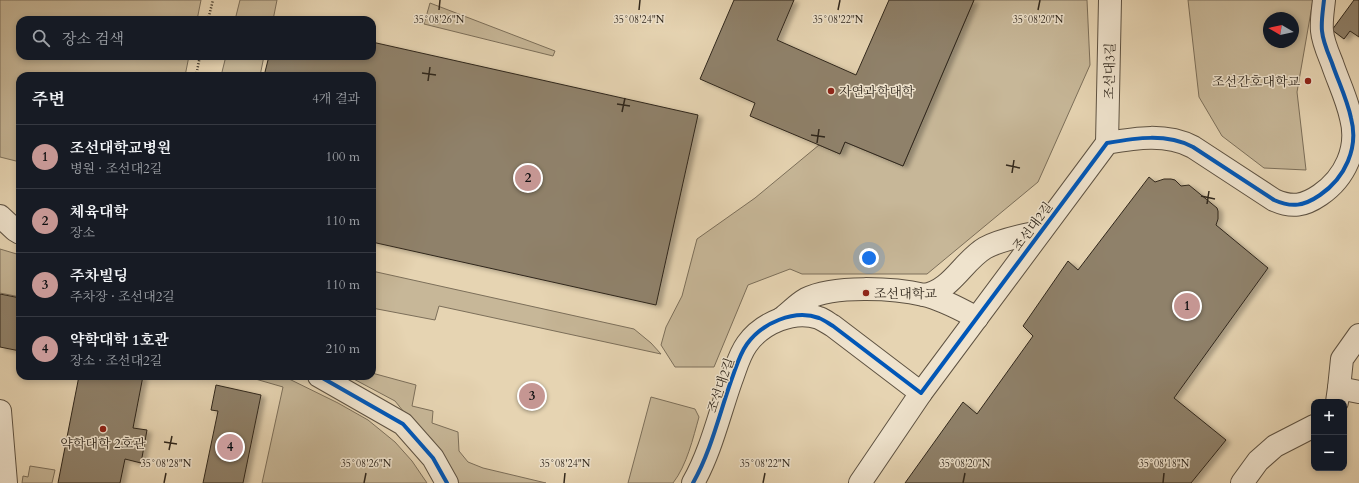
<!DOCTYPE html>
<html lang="ko">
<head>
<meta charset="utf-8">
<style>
	body { margin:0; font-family:Cardo,"Noto Serif KR",serif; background:#20242c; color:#f1f3f6 }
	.controls { position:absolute; right:12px; bottom:12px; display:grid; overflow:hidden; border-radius:8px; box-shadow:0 2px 6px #0003 }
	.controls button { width:36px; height:36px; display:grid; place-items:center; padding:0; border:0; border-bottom:1px solid #363941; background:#171b24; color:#f1f3f6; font:20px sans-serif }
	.compass { position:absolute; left:1263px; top:12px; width:36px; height:36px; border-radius:50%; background:#171b24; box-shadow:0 2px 6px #0003; rotate:279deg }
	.you { position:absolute; left:869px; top:258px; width:14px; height:14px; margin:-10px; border:3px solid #fff; border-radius:50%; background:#1a73e8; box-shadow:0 0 0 6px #1a73e833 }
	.badge { display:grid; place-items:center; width:26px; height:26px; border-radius:50%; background:#c59692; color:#111; font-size:13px; font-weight:700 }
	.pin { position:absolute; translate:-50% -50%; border:2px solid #fff; box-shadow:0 1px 4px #0006 }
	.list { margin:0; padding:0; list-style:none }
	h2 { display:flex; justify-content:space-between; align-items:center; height:52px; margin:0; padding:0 16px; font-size:17px }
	h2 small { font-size:13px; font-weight:400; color:#9ea1a6 }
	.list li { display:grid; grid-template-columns:26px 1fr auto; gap:12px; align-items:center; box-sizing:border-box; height:64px; padding:0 16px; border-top:1px solid #363941 }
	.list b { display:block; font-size:15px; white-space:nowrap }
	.list p { margin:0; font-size:13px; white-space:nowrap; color:#9ea1a6 }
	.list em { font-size:13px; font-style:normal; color:#9ea1a6 }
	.icon { flex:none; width:22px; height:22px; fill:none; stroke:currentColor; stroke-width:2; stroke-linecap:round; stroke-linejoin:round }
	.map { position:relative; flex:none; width:1359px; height:483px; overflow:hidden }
	.search { position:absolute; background:#171b24; box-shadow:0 2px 6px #0003; left:16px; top:16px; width:360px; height:44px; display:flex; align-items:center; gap:10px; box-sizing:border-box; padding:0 14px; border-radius:12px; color:#9ea1a6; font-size:15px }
	.panel { position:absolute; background:#171b24; box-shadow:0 2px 6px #0003; left:16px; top:72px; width:360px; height:308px; border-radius:12px }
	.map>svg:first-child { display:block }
	.green { fill:#c7b798; stroke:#7c6f5a; fill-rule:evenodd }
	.building { fill:#8f816a; stroke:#30271c; filter:url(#shadow) }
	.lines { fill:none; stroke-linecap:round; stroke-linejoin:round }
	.minor-casing { stroke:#5e5242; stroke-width:24 }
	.path { stroke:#30271c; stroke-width:2.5; stroke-dasharray:1 2; stroke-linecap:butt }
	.minor { stroke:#efe3cd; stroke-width:22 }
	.cycleway-casing { stroke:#efe3cd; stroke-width:6 }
	.cycleway { stroke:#0057b8; stroke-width:4 }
	.ticks { fill:none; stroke:#30271c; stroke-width:1.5 }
	.poi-dot { fill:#8f2418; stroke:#efe3cd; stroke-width:1.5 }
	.labels { text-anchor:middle; stroke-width:3; stroke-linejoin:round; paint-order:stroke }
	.street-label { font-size:13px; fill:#30271c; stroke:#efe3cd }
	.poi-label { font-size:13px; fill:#30271c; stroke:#efe3cd; text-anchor:start }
	.ticks-label { font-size:10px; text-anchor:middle; fill:#30271c; stroke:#efe3cd; stroke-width:3; stroke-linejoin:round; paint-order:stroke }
</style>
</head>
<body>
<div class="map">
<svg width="1359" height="483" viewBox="0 0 1359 483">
	<defs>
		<filter id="shadow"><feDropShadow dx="4.5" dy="2.5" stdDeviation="2" flood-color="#0004"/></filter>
	</defs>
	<rect width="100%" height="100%" fill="#e6d4b2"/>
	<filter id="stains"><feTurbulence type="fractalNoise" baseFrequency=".005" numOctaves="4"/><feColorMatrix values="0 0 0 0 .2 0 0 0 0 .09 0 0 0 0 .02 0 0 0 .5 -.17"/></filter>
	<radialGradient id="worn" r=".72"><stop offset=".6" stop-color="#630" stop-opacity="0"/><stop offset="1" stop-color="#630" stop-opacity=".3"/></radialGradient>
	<g class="green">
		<polygon points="0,0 201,0 197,20 20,20 20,56 189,56 185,76 20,76 20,162 0,157"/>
		<polygon points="240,0 277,0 273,20 235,20"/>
		<polygon points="974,0 1087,0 1090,65 1038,182 927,274 802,274 790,269 748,285 714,367 675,367 661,345 666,327 682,296 697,239 755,198 819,145 840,154 845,142 903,166"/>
		<path d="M1188 0H1313L1297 92 1306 170 1264 168 1222 136 1199 97ZM1269 18H1293V42H1269Z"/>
		<polygon points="430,3 555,51 553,56 424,24"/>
		<polygon points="226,56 264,56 260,76 221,76"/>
		<polygon points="0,249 20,255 20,297 0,293"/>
		<polygon points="372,271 634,329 651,343 661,354 439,306 435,320 372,308"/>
		<polygon points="372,373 416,385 412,406 433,411 432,423 458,432 459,451 468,462 483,468 546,483 457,483 421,433 395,401 348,376 372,376"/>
		<polygon points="245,376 283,376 338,403 368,420 395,442 412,461 427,483 262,483 283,387"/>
		<path d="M651 397 695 409 699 417C693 438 687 465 673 483H628Z"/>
		<polygon points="30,466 55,470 52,483 22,483 23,476 28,477"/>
	</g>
	<g class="building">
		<polygon points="734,0 794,0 777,40 856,75 889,0 974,0 903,166 845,142 840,154 819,145 750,116 755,103 700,79"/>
		<polygon points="1354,0 1359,0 1359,37 1350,31 1344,39 1332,30"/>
		<polygon points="372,42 698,115 656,305 372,242 372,76 264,76 269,56 372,56"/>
		<polygon points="1149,177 1155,182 1164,179 1171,179 1175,180 1181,186 1189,185 1217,208 1218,211 1218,219 1216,225 1268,268 1174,398 1226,440 1191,483 905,483 963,402 977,414 1033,336 1023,326 1068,261 1078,270"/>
		<polygon points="0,294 20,298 20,351 0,347"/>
		<polygon points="79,376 143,376 133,428 147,430 141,463 125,459 120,483 58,483"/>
		<polygon points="216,385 261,395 243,483 203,483 218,411 211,410"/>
	</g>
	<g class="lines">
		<defs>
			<g id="minor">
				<polyline points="1107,143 1110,0"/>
				<polyline points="0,216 15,230 20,233"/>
				<path d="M924 295C951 291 963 261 985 248 1001 239 1023 236 1041 231"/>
				<path d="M782 318C790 312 797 304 806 299 833 285 894 288 924 295 942 299 960 309 977 318"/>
				<polyline points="319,376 403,424 433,458 447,483"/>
				<polyline points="1339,388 1342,359 1359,335"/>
				<polyline points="1337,402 1339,388 1359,392"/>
				<polyline points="0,411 6,483"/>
				<path d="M693 483C711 451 719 415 731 381 736 368 739 355 747 344 762 323 794 309 819 318 824 320 828 323 833 326L921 393 1107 143C1136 138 1166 133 1193 147L1274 200C1292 208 1304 206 1320 195 1345 178 1359 148 1351 118 1347 99 1338 81 1332 63 1328 53 1323 42 1322 31 1321 21 1323 10 1324 0"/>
				<polyline points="860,483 921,393"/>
				<polyline points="1242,483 1258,461 1275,446 1314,426"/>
			</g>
		</defs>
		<use href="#minor" class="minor-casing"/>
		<g class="path">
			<polyline points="208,20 213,0"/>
			<polyline points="196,76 200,56"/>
		</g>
		<use href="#minor" class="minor"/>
		<defs>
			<g id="cycleway">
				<polyline points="319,376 403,424 433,458 447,483"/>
				<path d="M693 483C711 451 719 415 731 381 736 368 739 355 747 344 762 323 794 309 819 318 824 320 828 323 833 326L921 393 1107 143C1136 138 1166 133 1193 147L1274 200C1292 208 1304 206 1320 195 1345 178 1359 148 1351 118 1347 99 1338 81 1332 63 1328 53 1323 42 1322 31 1321 21 1323 10 1324 0"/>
			</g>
		</defs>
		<use href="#cycleway" class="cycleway-casing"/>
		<use href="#cycleway" class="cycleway"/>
	</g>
	<path class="ticks" d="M439 10 440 0M639 10 640 0M838 10 840 0M1038 10 1040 0M422 73 436 75M428 81 430 67M617 104 630 106M622 112 625 98M811 135 825 137M817 143 819 129M1006 165 1020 168M1012 173 1014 160M1201 196 1215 199M1207 204 1209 191M164 442 177 444M169 450 172 436M164 483 166 473M364 483 366 473M564 483 565 473M763 483 765 473M963 483 965 473M1163 483 1164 473"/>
	<g class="poi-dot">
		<circle cx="1308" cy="81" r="4"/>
		<circle cx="831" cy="91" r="4"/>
		<circle cx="866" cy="293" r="4"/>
		<circle cx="103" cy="429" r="4"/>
	</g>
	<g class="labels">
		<g class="street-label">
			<text transform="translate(1109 71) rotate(-89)" y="5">조선대3길</text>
			<text transform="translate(1032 226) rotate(-53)" y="5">조선대2길</text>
			<text transform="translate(720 385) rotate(-71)" y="5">조선대2길</text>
		</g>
		<g class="poi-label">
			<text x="1300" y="86" text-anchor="end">조선간호대학교</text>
			<text x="839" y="96">자연과학대학</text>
			<text x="874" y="298">조선대학교</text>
			<text x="103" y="448" text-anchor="middle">약학대학 2호관</text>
		</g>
	</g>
	<g class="ticks-label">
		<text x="439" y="23">35°08'26"N</text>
		<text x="639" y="23">35°08'24"N</text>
		<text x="838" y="23">35°08'22"N</text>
		<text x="1038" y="23">35°08'20"N</text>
		<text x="166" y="467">35°08'28"N</text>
		<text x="366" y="467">35°08'26"N</text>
		<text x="565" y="467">35°08'24"N</text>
		<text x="765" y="467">35°08'22"N</text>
		<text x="965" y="467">35°08'20"N</text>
		<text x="1164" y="467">35°08'18"N</text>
	</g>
	<rect width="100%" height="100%" filter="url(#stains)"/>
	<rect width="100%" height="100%" fill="url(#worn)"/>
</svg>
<div class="controls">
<button>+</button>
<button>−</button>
</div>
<svg class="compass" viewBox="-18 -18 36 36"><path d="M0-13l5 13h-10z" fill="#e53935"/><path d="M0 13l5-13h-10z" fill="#9ea1a6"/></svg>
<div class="you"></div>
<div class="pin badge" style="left:1187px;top:306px">1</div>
<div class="pin badge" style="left:528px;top:178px">2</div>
<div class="pin badge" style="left:532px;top:396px">3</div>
<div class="pin badge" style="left:230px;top:447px">4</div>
<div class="search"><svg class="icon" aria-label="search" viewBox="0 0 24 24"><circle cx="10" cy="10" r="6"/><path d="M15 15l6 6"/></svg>장소 검색</div>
<section class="panel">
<h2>주변<small>4개 결과</small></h2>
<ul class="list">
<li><span class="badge">1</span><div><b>조선대학교병원</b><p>병원 · 조선대2길</p></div><em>100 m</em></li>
<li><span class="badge">2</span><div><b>체육대학</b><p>장소</p></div><em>110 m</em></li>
<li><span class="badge">3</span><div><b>주차빌딩</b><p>주차장 · 조선대2길</p></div><em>110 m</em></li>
<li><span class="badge">4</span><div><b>약학대학 1호관</b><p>장소 · 조선대2길</p></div><em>210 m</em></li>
</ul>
</section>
</div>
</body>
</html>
